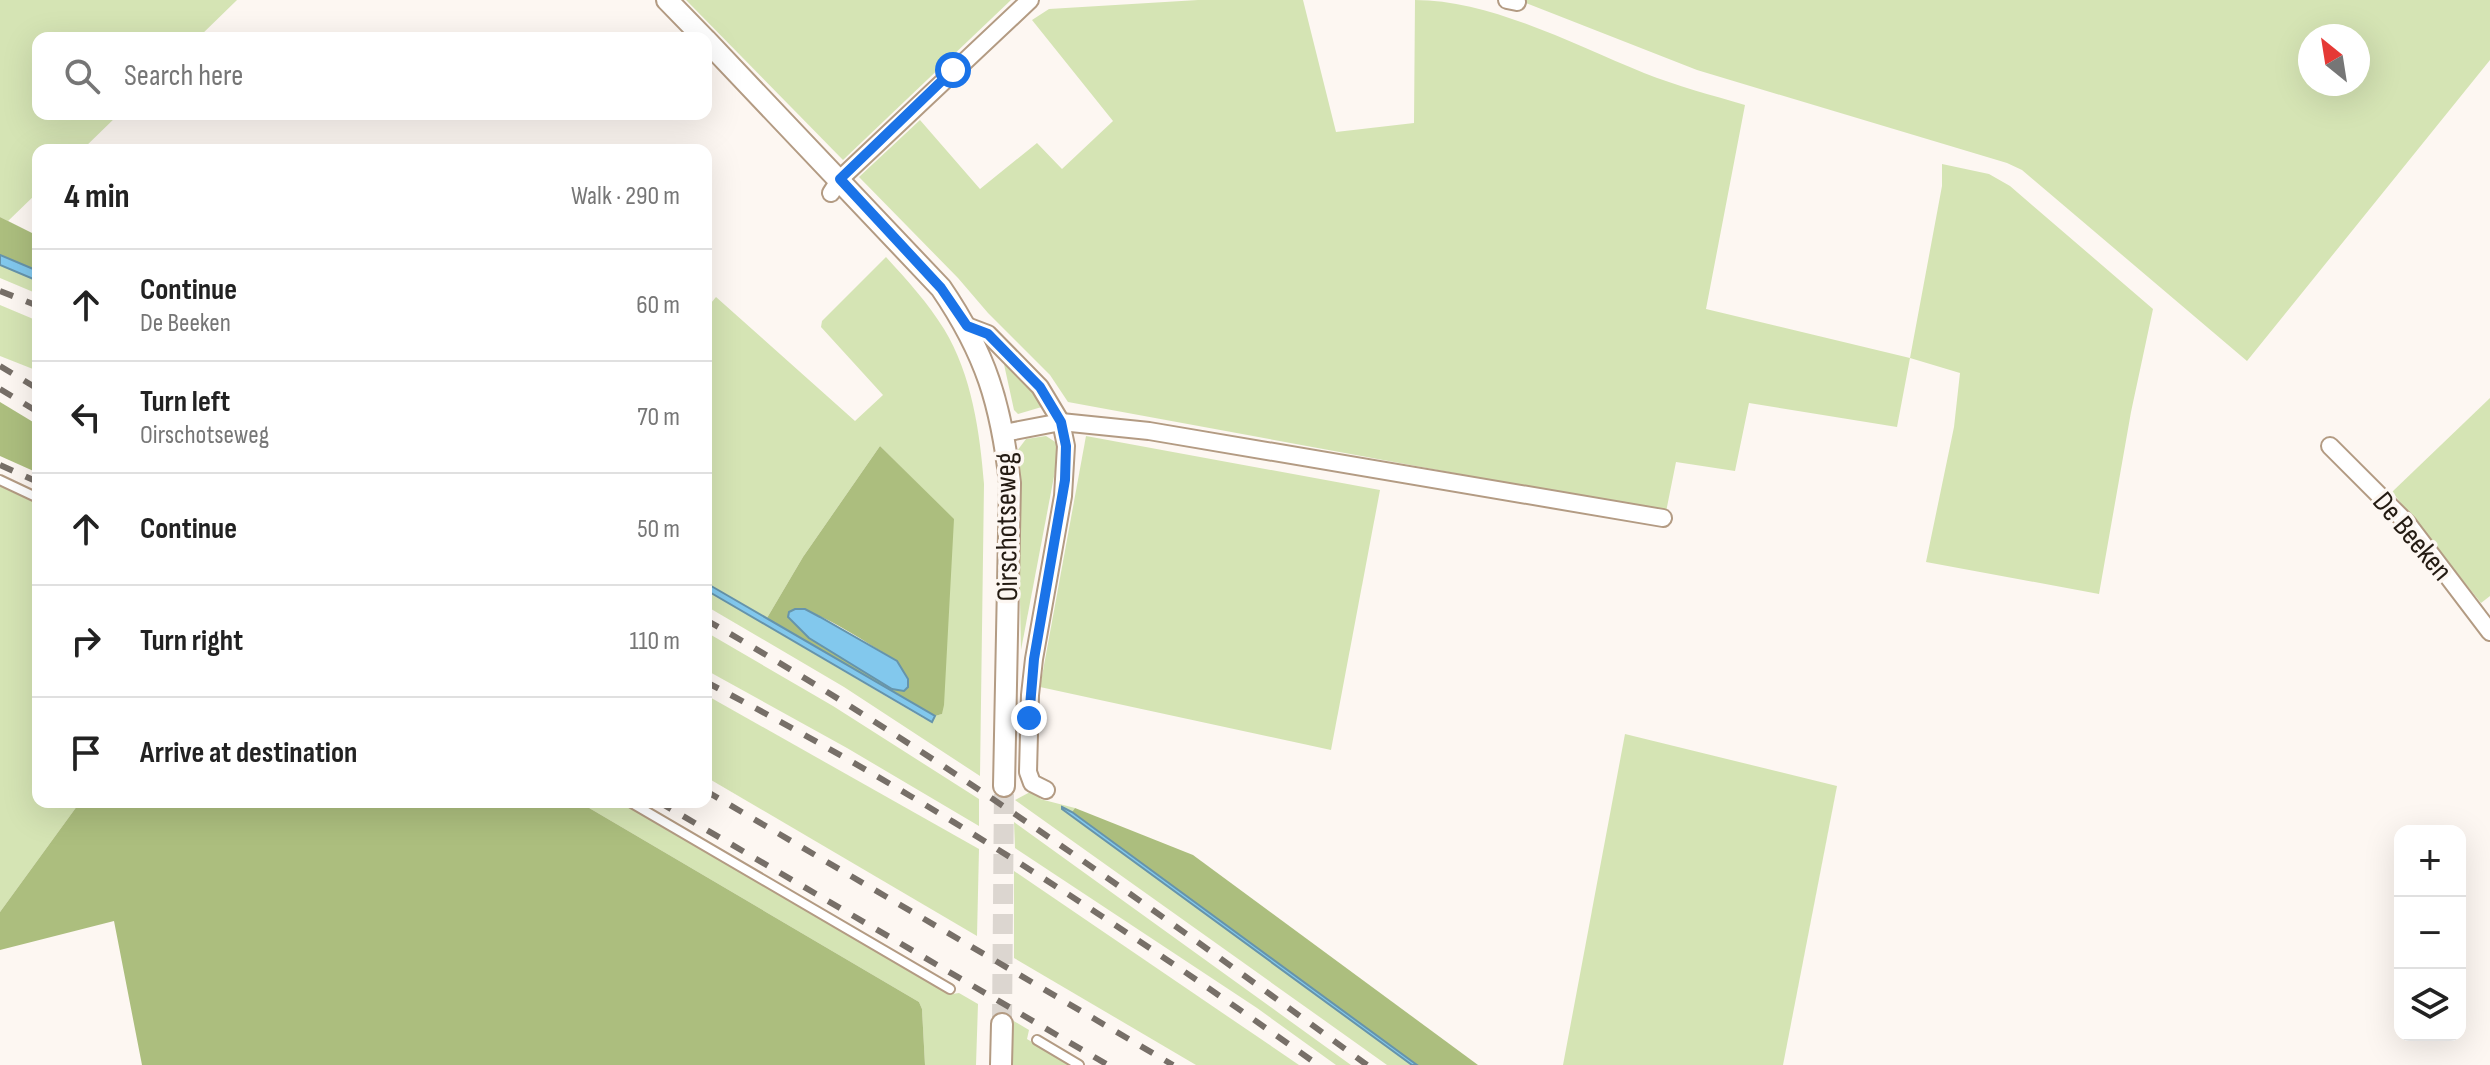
<!DOCTYPE html>
<html lang="en">
<head>
<meta charset="utf-8">
<style>
	body { margin:0; font-family:"Sofia Sans Condensed",sans-serif; background:#f6f6f6; color:#222 }
	.controls { position:absolute; right:24px; bottom:24px; display:grid; overflow:hidden; border-radius:16px; box-shadow:0 8px 32px #0002 }
	.controls button { width:72px; height:72px; display:grid; place-items:center; padding:0; border:0; border-bottom:2px solid #e0e0e0; background:#fff; color:#222; font:40px sans-serif }
	.compass { position:absolute; left:2298px; top:24px; width:72px; height:72px; border-radius:50%; background:#fff; box-shadow:0 8px 32px #0002; rotate:330deg }
	.stop { position:absolute; width:24px; height:24px; margin:-18px; border:6px solid #1a73e8; border-radius:50%; background:#fff }
	.stop.end { background:#1a73e8; border-color:#fff; box-shadow:0 2px 8px #0008 }
	.list { margin:0; padding:0; list-style:none }
	h2 { display:flex; justify-content:space-between; align-items:center; height:104px; margin:0; padding:0 32px; font-size:34px }
	h2 small { font-size:26px; font-weight:400; color:#767676 }
	.list li { display:grid; grid-template-columns:52px 1fr auto; gap:24px; align-items:center; box-sizing:border-box; height:112px; padding:0 32px; border-top:2px solid #e0e0e0 }
	.list b { display:block; font-size:30px; white-space:nowrap }
	.list p { margin:0; font-size:26px; white-space:nowrap; color:#767676 }
	.list em { font-size:26px; font-style:normal; color:#767676 }
	.icon { flex:none; width:44px; height:44px; fill:none; stroke:currentColor; stroke-width:2; stroke-linecap:round; stroke-linejoin:round }
	.map { position:relative; flex:none; width:2490px; height:1065px; overflow:hidden }
	.search { position:absolute; background:#fff; box-shadow:0 8px 32px #0002; left:32px; top:32px; width:680px; height:88px; display:flex; align-items:center; gap:20px; box-sizing:border-box; padding:0 28px; border-radius:16px; color:#767676; font-size:30px }
	.panel { position:absolute; background:#fff; box-shadow:0 8px 32px #0002; left:32px; top:144px; width:680px; height:664px; border-radius:16px }
	.map>svg:first-child { display:block }
	.green { fill:#d5e4b4; fill-rule:evenodd }
	.forest { fill:#acbe7e; fill-rule:evenodd }
	.water { fill:#82c8ed; stroke:#6694ab; stroke-width:2 }
	.lines { fill:none; stroke-linecap:round; stroke-linejoin:round }
	.tertiary-tunnel { stroke:#dcd6d0; stroke-width:20; stroke-dasharray:20 10; stroke-linecap:butt }
	.service-casing { stroke:#b39b83; stroke-width:12 }
	.minor-casing { stroke:#b39b83; stroke-width:20 }
	.tertiary-casing { stroke:#b39b83; stroke-width:24 }
	.service { stroke:#fff; stroke-width:8 }
	.minor { stroke:#fff; stroke-width:16 }
	.tertiary { stroke:#fff; stroke-width:20 }
	.rail { stroke:#776f68; stroke-width:6; stroke-dasharray:14 14; stroke-linecap:butt }
	.route { stroke:#1a73e8; stroke-width:10 }
	.labels { text-anchor:middle; stroke-width:7; stroke-linejoin:round; paint-order:stroke }
	.street-label { font-size:30px; fill:#241b12; stroke:#fdf7f2 }
</style>
</head>
<body>
<div class="map">
<svg width="2490" height="1065" viewBox="0 0 2490 1065">
	<rect width="100%" height="100%" fill="#fdf7f2"/>
	<g class="green">
		<polygon points="0,0 237,0 198,38 38,38 38,114 119,114 82,150 38,150 38,192 8,221 0,217"/>
		<polygon points="686,0 1011,0 843,160"/>
		<path d="M1198 0H1303L1336 132 1414 123 1415 0C1491 0 1574 45 1644 73 1677 86 1711 95 1745 105L1706 309 1910 358 1942 186V164L1989 174 2010 186 2153 309 2131 412 2099 594 1926 562 1954 427 1960 373 1910 358 1897 427 1749 403 1735 471 1676 462 1666 512 1068 402 1050 375 988 313 958 278 859 177 920 120 980 189 1037 143 1062 169 1113 121 1032 20 1049 9Z"/>
		<path d="M1518 0H2490V60L2247 361 2022 170 2007 163 1697 70ZM2310 36H2358V84H2310Z"/>
		<path d="M886 257C907 280 928 303 944 329 972 375 980 433 984 484L980 776 844 687 706 606V590L923 718 932 722 935 716 942 714 953 519 880 446 803 557 767 618 706 583V309L716 297 855 421 883 395 821 327 822 321Z"/>
		<polygon points="0,265 38,281 38,294 0,278"/>
		<polygon points="0,305 38,321 38,371 0,356"/>
		<polygon points="1002,355 1038,388 1045,406 1018,414 1014,410"/>
		<polygon points="2490,398 2490,596 2481,603 2392,492"/>
		<polygon points="1046,436 1060,445 1021,650 1017,451 1026,439"/>
		<polygon points="1086,436 1380,490 1331,750 1040,687"/>
		<polygon points="0,484 38,501 38,802 80,802 0,912"/>
		<polygon points="706,632 833,706 979,799 979,826 847,748 706,670"/>
		<polygon points="706,695 979,849 977,936 706,777"/>
		<polygon points="1625,734 1837,786 1783,1065 1563,1065"/>
		<polygon points="1032,791 1041,793 1040,799 1075,808 1072,812 1062,809 1412,1065 1387,1065 1015,800"/>
		<polygon points="579,802 625,802 952,994 959,993 978,1004 976,1065 925,1065 922,1009 919,1002"/>
		<polygon points="1014,822 1351,1065 1336,1065 1257,1008 1015,848"/>
		<polygon points="1014,871 1299,1065 1196,1065 1014,958"/>
		<polygon points="1012,1020 1029,1030 1027,1039 1070,1065 1011,1065"/>
	</g>
	<g class="forest">
		<polygon points="0,217 38,236 38,271 0,255"/>
		<polygon points="0,402 38,425 38,473 0,456"/>
		<path d="M880 446 954 519 944 705 942 714 935 716 767 618 803 557ZM795 609C819 609 874 648 897 661L788 617 789 612Z"/>
		<polygon points="80,802 579,802 919,1002 922,1009 925,1065 142,1065 114,921 0,950 0,912"/>
		<polygon points="1075,808 1193,855 1478,1065 1417,1065 1072,812"/>
	</g>
	<g class="water">
		<polygon points="0,255 38,271 38,281 0,265"/>
		<polygon points="706,583 935,716 932,722 706,590"/>
		<polygon points="795,609 805,609 820,617 897,661 908,679 908,687 904,691 892,689 809,638 788,617 789,612"/>
		<polygon points="1062,807 1072,812 1417,1065 1412,1065 1062,809"/>
	</g>
	<g class="lines">
		<polyline class="tertiary-tunnel" points="1002,1024 1004,786"/>
		<defs>
			<g id="service">
				<polyline points="0,480 38,498"/>
				<polyline points="630,802 950,989"/>
				<polyline points="1037,1040 1079,1065"/>
			</g>
			<g id="minor">
				<polyline points="1507,0 1517,2"/>
				<polyline points="831,193 840,179 1030,0"/>
				<polyline points="967,326 988,334 1040,387 1061,422 1066,446 1063,496 1034,659 1030,695 1028,772 1032,783 1046,790"/>
				<polyline points="1004,433 1061,422 1149,431 1663,518"/>
				<polyline points="2330,446 2408,524 2490,632"/>
			</g>
			<g id="tertiary">
				<polyline points="667,0 704,38"/>
				<path d="M706 40 941 288C986 354 1001 404 1010 483L1004 786"/>
				<polyline points="1001,1065 1002,1024"/>
			</g>
		</defs>
		<use href="#service" class="service-casing"/>
		<use href="#minor" class="minor-casing"/>
		<use href="#tertiary" class="tertiary-casing"/>
		<use href="#service" class="service"/>
		<use href="#minor" class="minor"/>
		<use href="#tertiary" class="tertiary"/>
		<g class="rail">
			<polyline points="0,291 38,306"/>
			<polyline points="0,366 38,389"/>
			<polyline points="0,389 38,412"/>
			<polyline points="0,465 38,482"/>
			<path d="M706 620C938 752 1152 908 1367 1065"/>
			<path d="M706 682C920 793 1122 925 1318 1065"/>
			<polyline points="706,791 1173,1065"/>
			<polyline points="659,802 1108,1065"/>
		</g>
	</g>
	<g class="lines">
		<polyline class="route" points="953,70 840,179 941,288 967,326 988,334 1040,387 1061,422 1066,446 1065,480 1034,659 1029,718"/>
	</g>
	<g class="labels">
		<g class="street-label">
			<text transform="translate(1006 527) rotate(-91)" y="10">Oirschotseweg</text>
			<text transform="translate(2413 536) rotate(50)" y="10">De Beeken</text>
		</g>
	</g>
</svg>
<div class="controls">
<button>+</button>
<button>−</button>
<button><svg class="icon" aria-label="layers" viewBox="0 0 24 24"><path d="M12 4l9 5-9 5-9-5zM3 14l9 5 9-5"/></svg></button>
</div>
<svg class="compass" viewBox="-18 -18 36 36"><path d="M0-13l5 13h-10z" fill="#e53935"/><path d="M0 13l5-13h-10z" fill="#767676"/></svg>
<div class="stop" style="left:953px;top:70px"></div>
<div class="stop end" style="left:1029px;top:718px"></div>
<div class="search"><svg class="icon" aria-label="search" viewBox="0 0 24 24"><circle cx="10" cy="10" r="6"/><path d="M15 15l6 6"/></svg>Search here</div>
<section class="panel">
<h2>4 min<small>Walk · 290 m</small></h2>
<ul class="list">
<li><svg class="icon" aria-label="ahead" viewBox="0 0 24 24"><path d="M12 20V5M6 11l6-6 6 6"/></svg><div><b>Continue</b><p>De Beeken</p></div><em>60 m</em></li>
<li><svg class="icon" aria-label="left" viewBox="0 0 24 24"><path d="M17 20v-9H6M10 6l-5 5 5 5"/></svg><div><b>Turn left</b><p>Oirschotseweg</p></div><em>70 m</em></li>
<li><svg class="icon" aria-label="ahead" viewBox="0 0 24 24"><path d="M12 20V5M6 11l6-6 6 6"/></svg><div><b>Continue</b></div><em>50 m</em></li>
<li><svg class="icon" aria-label="right" viewBox="0 0 24 24"><path d="M7 20v-9h11M14 6l5 5-5 5"/></svg><div><b>Turn right</b></div><em>110 m</em></li>
<li><svg class="icon" aria-label="arrive" viewBox="0 0 24 24"><path d="M6 21V4h12l-3 4 3 4H6"/></svg><div><b>Arrive at destination</b></div></li>
</ul>
</section>
</div>
</body>
</html>
